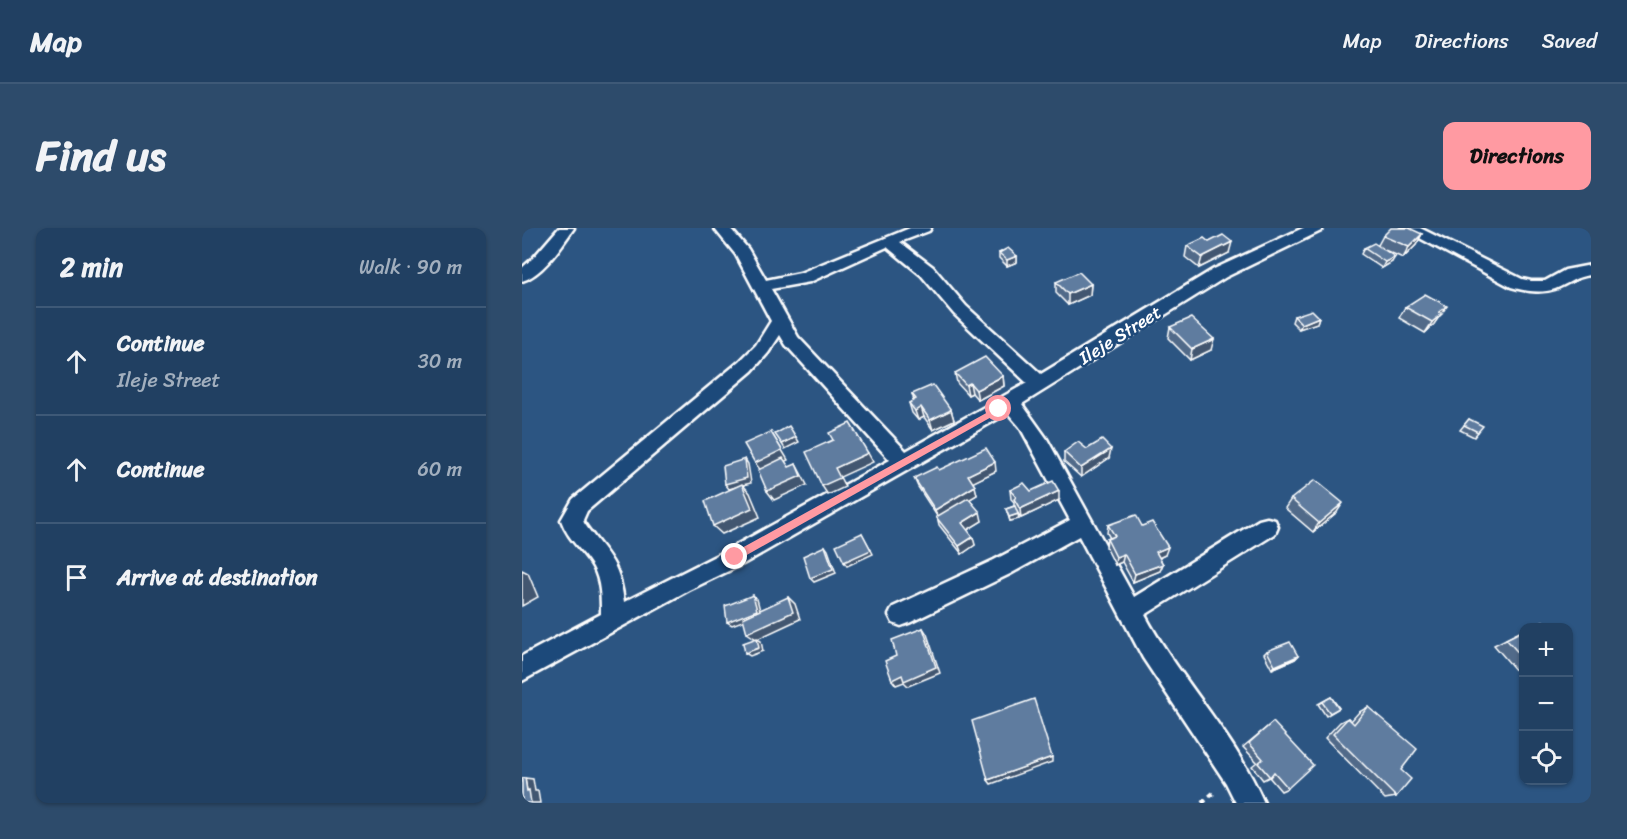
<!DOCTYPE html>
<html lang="en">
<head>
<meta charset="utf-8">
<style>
	body { margin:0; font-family:Sriracha,sans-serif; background:#2d4b6b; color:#f1f3f6 }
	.controls { position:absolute; right:18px; bottom:18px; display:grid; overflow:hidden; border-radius:12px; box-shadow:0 2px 4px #0004 }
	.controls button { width:54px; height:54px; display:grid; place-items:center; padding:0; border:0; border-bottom:2px solid #3e5977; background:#214062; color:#f1f3f6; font:30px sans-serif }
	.stop { position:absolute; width:18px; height:18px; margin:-14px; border:4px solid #ff9aa2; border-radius:50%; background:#fff }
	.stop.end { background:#ff9aa2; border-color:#fff; box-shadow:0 2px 6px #0008 }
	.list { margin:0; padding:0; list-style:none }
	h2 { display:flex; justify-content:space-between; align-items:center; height:78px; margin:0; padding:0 24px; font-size:26px }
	h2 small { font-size:20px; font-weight:400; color:#a2afbe }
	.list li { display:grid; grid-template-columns:39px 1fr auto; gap:18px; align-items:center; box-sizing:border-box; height:108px; padding:0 24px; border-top:2px solid #3e5977 }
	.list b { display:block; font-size:22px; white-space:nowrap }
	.list p { margin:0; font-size:20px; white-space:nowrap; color:#a2afbe }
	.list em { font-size:20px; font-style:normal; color:#a2afbe }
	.icon { flex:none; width:33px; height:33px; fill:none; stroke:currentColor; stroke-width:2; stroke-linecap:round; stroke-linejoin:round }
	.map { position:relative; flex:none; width:1069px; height:575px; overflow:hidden; border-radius:12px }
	header { display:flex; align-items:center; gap:36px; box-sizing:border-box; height:84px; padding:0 30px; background:#214062; border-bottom:2px solid #3e5977 }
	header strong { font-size:28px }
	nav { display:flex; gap:33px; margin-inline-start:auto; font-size:21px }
	.intro { display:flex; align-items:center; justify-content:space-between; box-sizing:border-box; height:144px; padding:0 36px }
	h1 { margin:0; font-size:42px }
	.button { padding:15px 27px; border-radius:12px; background:#ff9aa2; color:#111; font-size:21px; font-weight:700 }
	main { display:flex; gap:36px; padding:0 36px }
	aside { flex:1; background:#214062; border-radius:12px; box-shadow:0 2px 4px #0004 }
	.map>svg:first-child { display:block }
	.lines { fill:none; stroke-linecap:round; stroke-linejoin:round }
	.street-casing { stroke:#fff; stroke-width:5 }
	.path { stroke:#fff; stroke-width:4.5; stroke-dasharray:5 5; stroke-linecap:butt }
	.street { fill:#1f4a7a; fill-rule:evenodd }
	.wall { fill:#516b89; stroke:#fff; stroke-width:1.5 }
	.shaded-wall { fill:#42576f; stroke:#fff; stroke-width:1.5 }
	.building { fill:#5e7c9f; stroke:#fff; stroke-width:1.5 }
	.route { fill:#ff9aa2 }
	.labels { text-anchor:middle; stroke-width:5; stroke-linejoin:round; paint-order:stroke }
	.street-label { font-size:18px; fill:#fff; stroke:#1f4a7a }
</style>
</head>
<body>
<header>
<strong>Map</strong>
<nav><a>Map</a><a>Directions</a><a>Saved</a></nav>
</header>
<div class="intro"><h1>Find us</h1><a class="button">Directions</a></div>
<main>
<aside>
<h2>2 min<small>Walk · 90 m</small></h2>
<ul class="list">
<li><svg class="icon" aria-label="ahead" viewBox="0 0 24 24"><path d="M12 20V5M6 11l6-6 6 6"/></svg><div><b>Continue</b><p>Ileje Street</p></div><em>30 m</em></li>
<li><svg class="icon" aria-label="ahead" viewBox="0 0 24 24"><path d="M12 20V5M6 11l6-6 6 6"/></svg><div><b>Continue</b></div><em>60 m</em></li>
<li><svg class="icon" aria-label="arrive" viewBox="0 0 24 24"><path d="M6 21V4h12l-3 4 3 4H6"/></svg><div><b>Arrive at destination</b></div></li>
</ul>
</aside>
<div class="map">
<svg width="1069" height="575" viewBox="0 0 1069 575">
	<rect width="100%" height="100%" fill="#2c5582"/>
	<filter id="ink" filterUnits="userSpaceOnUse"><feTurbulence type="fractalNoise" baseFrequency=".0167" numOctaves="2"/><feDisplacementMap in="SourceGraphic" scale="12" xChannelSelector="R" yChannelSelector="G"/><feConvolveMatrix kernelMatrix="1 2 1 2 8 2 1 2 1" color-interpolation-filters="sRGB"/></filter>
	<g filter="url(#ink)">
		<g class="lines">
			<defs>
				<g id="street">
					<path d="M37 0H52C40 17 21 47 0 53V40L11 30Z"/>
					<path d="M192 0H208L226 21 244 52 278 45 388 0H409L407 3 378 14 411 39 444 78 519 146 692 41 781 0H801L799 3 704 49 500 176 525 211 612 369 737 292 745 290 753 292 756 299 753 306 623 387C658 452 713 507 742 575H714L704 555 621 430 557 308 488 346 387 395 379 398 371 395 367 387 371 379 472 332 548 292 498 199 486 185 221 336 167 362 0 453V428L79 386C79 371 79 353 71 339 61 322 46 312 39 292L51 271 218 133 234 117 249 93 214 27ZM365 19 399 47 432 86 505 155 384 223 276 109 249 61 288 54ZM258 107 264 117 368 232 205 322 102 374C97 331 84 327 62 295L61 292 65 283 230 143 246 125Z"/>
					<path d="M879 0H898L1000 51 1009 53H1023L1043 42 1069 37V47C1054 48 1046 56 1033 61 1018 66 1004 63 989 59Z"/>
				</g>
			</defs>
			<use href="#street" class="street-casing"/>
			<polyline class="path" points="680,575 695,562"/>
			<use href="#street" class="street"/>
		</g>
		<g class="wall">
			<polygon points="900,6 894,17 881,30 865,23 870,34 860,40 839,26 842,20 856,17 861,8"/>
			<polygon points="687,14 707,25 677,40 663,29 665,18"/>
			<polygon points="477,25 495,28 495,34 485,38 477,30"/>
			<polygon points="534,54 569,56 568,67 546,77 534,65"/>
			<polygon points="883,79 919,85 912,96 903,105 877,90"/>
			<polygon points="772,88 797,89 795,95 777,101 770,94"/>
			<polygon points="648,99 689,122 668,132 646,110"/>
			<polygon points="433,145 481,148 482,158 456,172 450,165 446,167 435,155"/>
			<polygon points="390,166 429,182 432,192 411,202 402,189 396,192 390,185 387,175 392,172"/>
			<polygon points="947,191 956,204 952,209 938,202"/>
			<polygon points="565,221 587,230 559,249 542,234 542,224"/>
			<polygon points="417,242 474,243 451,254 455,267 448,271 460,293 445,302 453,317 440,326 417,297 415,288 396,259 392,250"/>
			<polygon points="488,262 509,263 537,272 499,290 495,284 497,291 488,293 484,281 492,278 492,274 489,271"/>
			<polygon points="769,271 815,284 791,304 763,280"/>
			<polygon points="586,297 620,298 643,327 637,330 641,336 638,343 611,354 600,334 593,337 584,319 585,311 588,310 585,305"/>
			<polygon points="1002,402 1002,442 995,444 972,417"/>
			<polygon points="745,423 776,428 773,431 750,441 742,426"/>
			<polygon points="809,469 817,480 804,488 796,476"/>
			<polygon points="846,479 879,542 874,569 863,571 803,510 818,494 826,490 829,493 837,484"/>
			<polygon points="751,494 766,560 759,563 747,549 741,552 730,538 735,534 721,519"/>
		</g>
		<g class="shaded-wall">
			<polygon points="900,6 894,17 881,30 887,19"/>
			<polygon points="710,14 707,25 677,40 680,29"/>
			<polygon points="495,28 495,34 485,38 485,32"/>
			<polygon points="873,29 870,34 860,40 863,34"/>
			<polygon points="569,56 568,67 546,77 546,66"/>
			<polygon points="925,78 912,96 903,105 917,84"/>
			<polygon points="797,89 795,95 777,101 780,96"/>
			<polygon points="692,111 689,122 668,132 670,121"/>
			<polygon points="481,148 482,158 456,172 454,162"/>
			<polygon points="448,155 450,165 446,167 444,157"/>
			<polygon points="399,179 402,189 396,192 393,183"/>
			<polygon points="429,182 432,192 411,202 408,192"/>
			<polygon points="249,204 266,232 240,244 233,235"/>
			<polygon points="274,209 277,214 263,221 260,216"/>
			<polygon points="589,221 587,230 559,249 559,240"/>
			<polygon points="346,225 351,234 318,249 323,259 306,267 300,258 313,240"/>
			<polygon points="223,231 226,236 229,255 221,257 228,265 238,289 200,306 191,298 221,257 207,261 203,256"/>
			<polygon points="473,234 474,243 448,256 446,247"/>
			<polygon points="274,236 285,257 252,272 245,263"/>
			<polygon points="453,258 455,267 416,290 413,282"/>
			<polygon points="537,263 537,272 499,290 498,281"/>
			<polygon points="821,275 815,284 791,304 797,295"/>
			<polygon points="458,284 460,293 442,304 440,295"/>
			<polygon points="496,286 497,291 488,293 487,289"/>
			<polygon points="340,305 351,326 325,338 322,334"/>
			<polygon points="451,309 453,317 440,326 437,318"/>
			<polygon points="303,318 306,322 314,345 292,354 288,350"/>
			<polygon points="646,319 643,327 632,332 634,324"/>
			<polygon points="602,326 600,334 593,337 594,329"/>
			<polygon points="641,336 638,343 611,354 613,346"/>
			<polygon points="0,342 6,345 16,369 0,378"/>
			<polygon points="231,367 235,371 239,386 210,397 205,394"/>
			<polygon points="266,369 273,376 278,391 235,411 239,413 241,423 228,428 223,425 234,411 225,405"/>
			<polygon points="401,400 405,406 418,445 386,458 382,454 374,457 370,452"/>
			<polygon points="776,428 773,431 750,441 753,438"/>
			<polygon points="530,529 530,534 469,556 466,552"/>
			<polygon points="3,550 11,551 13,563 16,563 18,575 9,575 5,563"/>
		</g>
		<g class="building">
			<polygon points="869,0 887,0 900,6 887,19 861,8"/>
			<polygon points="701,7 710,14 680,29 665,18 682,10 687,14"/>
			<polygon points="852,15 873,29 863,34 842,20"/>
			<polygon points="486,20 495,28 485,32 477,25"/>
			<polygon points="557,44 569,56 546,66 534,54"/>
			<polygon points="903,66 925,78 917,84 920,86 910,94 883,79"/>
			<polygon points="790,82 797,89 780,96 772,88"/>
			<polygon points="669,90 692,111 670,121 648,99"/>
			<polygon points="463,129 481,148 454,162 448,155 444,157 433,145"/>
			<polygon points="411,157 429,182 408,192 399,179 393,183 387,175 394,171 390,166"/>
			<polygon points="947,191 961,198 956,204 942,197"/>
			<polygon points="328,195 346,225 313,240 318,250 300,258 284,224 311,212 307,205"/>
			<polygon points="267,198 274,209 260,216 253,206"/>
			<polygon points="249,204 260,222 233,235 222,216"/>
			<polygon points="580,212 589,221 559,240 542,224 556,214 565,221"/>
			<polygon points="464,220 473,234 446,247 453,258 413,282 392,250 415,239 417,242"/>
			<polygon points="261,230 267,239 274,236 279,248 245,263 236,242"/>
			<polygon points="223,231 225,250 203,256 201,238"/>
			<polygon points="793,252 821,275 797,295 769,271"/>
			<polygon points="531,253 537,263 498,281 492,271 494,269 488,262 502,255 509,263"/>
			<polygon points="220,256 230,280 191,298 183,273"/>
			<polygon points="446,270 458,284 440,295 451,309 437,318 414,289"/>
			<polygon points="493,278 496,286 487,289 484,281"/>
			<polygon points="614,287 620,298 630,294 646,319 634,324 641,336 613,346 602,326 594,329 585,311 593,308 586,297"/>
			<polygon points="340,305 349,322 322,334 314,317"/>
			<polygon points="303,318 311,341 288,350 281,328"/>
			<polygon points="231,367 235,382 205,394 203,378"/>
			<polygon points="266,369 271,384 225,405 221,390"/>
			<polygon points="1021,393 1027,399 1007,399"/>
			<polygon points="401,400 414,439 382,453 380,447 370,452 363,433 374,428 370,412"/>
			<polygon points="1002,402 1002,431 984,411"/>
			<polygon points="235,410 237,420 223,425 221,415"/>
			<polygon points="768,414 776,428 753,438 745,423"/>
			<polygon points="809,469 817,480 808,485 800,474"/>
			<polygon points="512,471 530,529 466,552 450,493"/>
			<polygon points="846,479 895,521 879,542 889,551 874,569 811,506 826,490 832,496"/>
			<polygon points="751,494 791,537 766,560 752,544 748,549 736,535 741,531 727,515"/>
			<polygon points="3,550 5,563 7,562 9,575 0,575 0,551"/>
		</g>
	</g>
	<polygon class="route" points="477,178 481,181 480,183 216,332 209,332 209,326"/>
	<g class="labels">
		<g class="street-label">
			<text transform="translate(598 107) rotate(-32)" y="6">Ileje Street</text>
		</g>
	</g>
</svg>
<div class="controls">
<button>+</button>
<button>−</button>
<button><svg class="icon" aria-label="locate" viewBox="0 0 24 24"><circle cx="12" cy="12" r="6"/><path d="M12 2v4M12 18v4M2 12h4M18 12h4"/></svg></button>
</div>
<div class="stop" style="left:477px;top:181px"></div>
<div class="stop end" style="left:213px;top:329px"></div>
</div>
</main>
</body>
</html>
